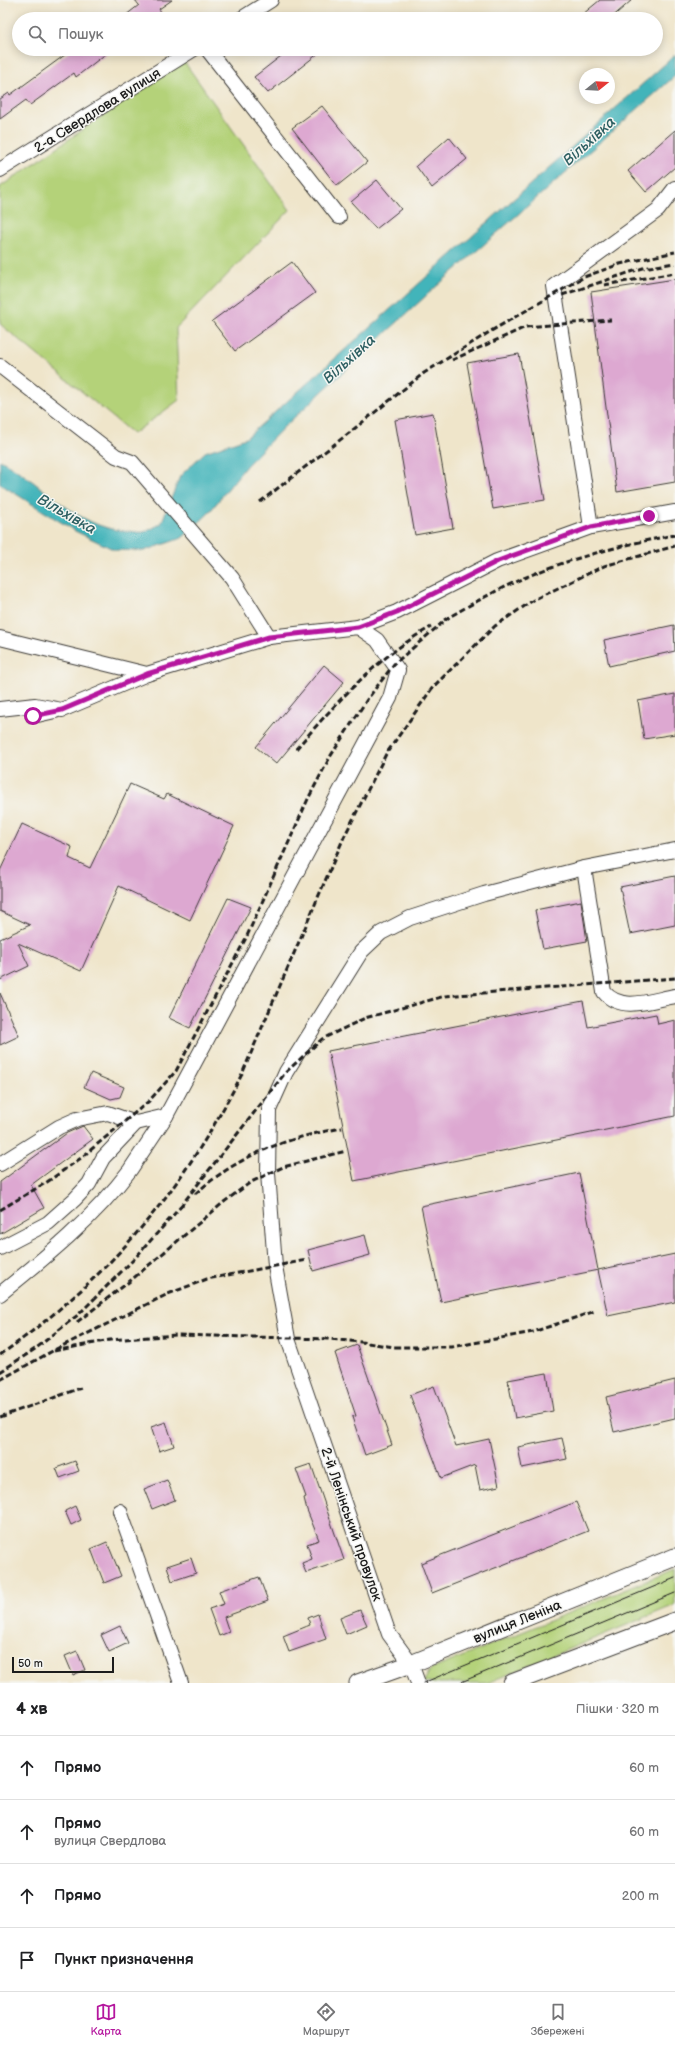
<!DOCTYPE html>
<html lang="uk">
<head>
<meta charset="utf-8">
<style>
	body { margin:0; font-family:"Balsamiq Sans",sans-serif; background:#f2f2f2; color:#202124 }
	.compass { position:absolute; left:579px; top:68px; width:36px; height:36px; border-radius:50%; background:#fff; box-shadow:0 2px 10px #0003; rotate:72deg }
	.scale { position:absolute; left:12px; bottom:10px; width:102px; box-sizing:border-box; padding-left:4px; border:2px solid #1c1c1c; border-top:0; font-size:11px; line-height:14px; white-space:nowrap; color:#1c1c1c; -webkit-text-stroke:3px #f6f6f2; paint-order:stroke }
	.stop { position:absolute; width:12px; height:12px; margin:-9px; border:3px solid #b5179e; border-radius:50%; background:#fff }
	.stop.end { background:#b5179e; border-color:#fff; box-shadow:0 1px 4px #0008 }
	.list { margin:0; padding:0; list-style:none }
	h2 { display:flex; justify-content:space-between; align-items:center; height:52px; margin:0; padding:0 16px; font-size:17px }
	h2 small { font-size:13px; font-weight:400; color:#757577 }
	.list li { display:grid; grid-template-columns:26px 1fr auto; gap:12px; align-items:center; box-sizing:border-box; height:64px; padding:0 16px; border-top:1px solid #e0e0e0 }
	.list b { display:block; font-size:15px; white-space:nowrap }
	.list p { margin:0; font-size:13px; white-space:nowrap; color:#757577 }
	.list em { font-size:13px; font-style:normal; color:#757577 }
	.icon { flex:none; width:22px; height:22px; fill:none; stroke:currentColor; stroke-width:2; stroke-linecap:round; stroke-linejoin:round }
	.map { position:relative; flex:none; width:675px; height:1683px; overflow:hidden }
	.search { position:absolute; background:#fff; box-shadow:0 2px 10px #0003; left:12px; right:12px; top:12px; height:44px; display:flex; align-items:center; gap:10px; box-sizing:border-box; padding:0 14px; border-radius:22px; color:#757577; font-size:15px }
	.sheet { height:308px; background:#fff }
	nav { display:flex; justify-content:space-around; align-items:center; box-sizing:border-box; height:56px; border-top:1px solid #e0e0e0; background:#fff; font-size:11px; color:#757577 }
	nav a { display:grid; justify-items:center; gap:2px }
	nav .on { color:#b5179e }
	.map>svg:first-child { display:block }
	.green { fill:#b4d279; stroke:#68774a }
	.water { fill:#43b4ba; stroke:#30686b }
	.building { fill:#dda8d1 }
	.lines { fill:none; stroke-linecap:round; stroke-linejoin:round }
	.minor-casing { stroke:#3c3a36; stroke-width:16 }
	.major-casing { stroke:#3c3a36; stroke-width:19 }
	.minor { stroke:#fff; stroke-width:14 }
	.major { stroke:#fff; stroke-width:17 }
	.tram { stroke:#1c1c1c; stroke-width:1 }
	.rail { stroke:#1c1c1c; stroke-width:3; stroke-dasharray:6 3; stroke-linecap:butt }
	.route { stroke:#b5179e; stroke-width:5 }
	.labels { text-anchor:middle; stroke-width:3; stroke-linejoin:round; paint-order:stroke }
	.street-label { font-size:14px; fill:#1c1c1c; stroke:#f6f6f2 }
	.water-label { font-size:15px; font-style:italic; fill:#2e6063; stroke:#f6f6f2 }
</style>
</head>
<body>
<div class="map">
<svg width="675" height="1683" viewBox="0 0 675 1683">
	<rect width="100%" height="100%" fill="#f6f6f2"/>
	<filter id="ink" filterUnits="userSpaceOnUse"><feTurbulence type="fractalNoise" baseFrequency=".025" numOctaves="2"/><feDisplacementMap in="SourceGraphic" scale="8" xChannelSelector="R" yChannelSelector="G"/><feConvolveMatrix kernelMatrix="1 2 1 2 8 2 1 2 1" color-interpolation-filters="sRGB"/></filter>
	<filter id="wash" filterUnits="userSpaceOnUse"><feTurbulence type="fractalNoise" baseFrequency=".012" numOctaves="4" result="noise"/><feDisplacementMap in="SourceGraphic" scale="16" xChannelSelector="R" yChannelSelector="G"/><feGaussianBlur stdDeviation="0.9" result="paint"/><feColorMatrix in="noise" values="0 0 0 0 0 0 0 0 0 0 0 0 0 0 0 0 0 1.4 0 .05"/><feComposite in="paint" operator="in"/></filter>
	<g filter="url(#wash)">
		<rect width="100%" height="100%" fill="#efe5ca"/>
		<g class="green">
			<polygon points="183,60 290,210 176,328 179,400 133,434 0,324 0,187"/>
			<polygon points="675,1569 675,1605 487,1683 423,1683 430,1670"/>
		</g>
		<path class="water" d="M675 55V76L428 294 285 426 246 466 208 514 182 538 144 551 115 550 75 531 0 484V460C43 482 75 528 126 531 131 531 139 533 144 532 150 530 156 526 161 524L180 476 205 452 246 438Z"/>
		<g id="blocks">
			<g class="building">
				<polygon points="135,0 172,0 159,9 161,12 151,19 121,19 139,5"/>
				<polygon points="600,0 632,0 610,19 577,19"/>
				<polygon points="73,49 112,49 76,77 74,73 30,105 26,100 0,119 0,99 9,93 10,95"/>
				<polygon points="290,49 324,49 268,93 254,77"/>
				<polygon points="322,106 367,162 337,186 292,128"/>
				<polygon points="675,130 675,167 646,192 628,171"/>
				<polygon points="449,137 467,159 432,188 416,166"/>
				<polygon points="377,180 401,209 376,229 351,202"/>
				<polygon points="292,262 315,293 235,351 212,321"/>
				<polygon points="675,279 675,482 617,492 591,292"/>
				<polygon points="519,354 545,500 493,509 467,363"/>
				<polygon points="433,413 453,528 415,535 395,420"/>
				<polygon points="674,625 675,651 609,666 604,640"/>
				<polygon points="324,665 344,682 276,764 256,747"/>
				<polygon points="675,694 675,734 644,739 638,701"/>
				<polygon points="130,784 164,799 167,794 234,826 190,920 119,886 81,971 18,943 29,966 0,980 0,939 30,925 0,911 0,871 22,824 72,847 69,858 90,868"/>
				<polygon points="675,876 675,925 630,934 620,887"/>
				<polygon points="228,898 251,907 190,1028 169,1018"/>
				<polygon points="581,901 587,941 543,949 535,910"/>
				<polygon points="0,993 19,1036 0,1045"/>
				<polygon points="583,1001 588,1027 656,1014 658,1024 675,1020 675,1116 354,1181 328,1051"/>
				<polygon points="91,1073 124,1087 120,1097 111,1099 84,1087"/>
				<polygon points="83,1126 93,1139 31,1185 44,1208 0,1234 0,1182 67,1133"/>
				<polygon points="579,1173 598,1270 441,1302 421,1206"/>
				<polygon points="365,1235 370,1255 313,1271 308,1250"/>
				<polygon points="675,1254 675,1302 608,1316 598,1270"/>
				<polygon points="357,1345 392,1445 365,1455 352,1417 356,1416 335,1353"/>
				<polygon points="547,1373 553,1411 515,1418 508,1380"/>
				<polygon points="675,1380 675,1418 614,1432 606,1397"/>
				<polygon points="434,1386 456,1446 489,1439 499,1486 480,1490 475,1465 441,1478 410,1395"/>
				<polygon points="166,1422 174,1446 159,1451 151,1427"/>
				<polygon points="562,1438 567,1459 522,1468 518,1447"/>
				<polygon points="75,1461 79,1471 60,1478 56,1468"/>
				<polygon points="311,1464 344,1560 306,1573 302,1563 312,1559 307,1544 319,1540 307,1510 304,1498 306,1497 296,1469"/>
				<polygon points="167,1480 175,1500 152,1509 144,1489"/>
				<polygon points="576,1502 588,1531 432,1593 421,1563"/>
				<polygon points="75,1506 81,1520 71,1525 65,1511"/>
				<polygon points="107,1542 121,1576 104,1583 91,1549"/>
				<polygon points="191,1558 196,1573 172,1581 167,1566"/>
				<polygon points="259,1577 268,1601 224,1617 229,1632 219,1636 209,1609 224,1604 219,1591"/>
				<polygon points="360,1610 367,1625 346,1634 340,1618"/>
				<polygon points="318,1614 326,1639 289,1652 283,1636 310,1625 308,1618"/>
				<polygon points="120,1626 128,1643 109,1652 101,1635"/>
				<polygon points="77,1651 85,1670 73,1675 65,1656"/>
			</g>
		</g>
	</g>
	<g filter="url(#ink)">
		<use href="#blocks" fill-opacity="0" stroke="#3c3a36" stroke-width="1"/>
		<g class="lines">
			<defs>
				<g id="minor">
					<polyline points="241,19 271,0"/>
					<polyline points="207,49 339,217"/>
					<polyline points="0,170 194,49"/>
					<polyline points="0,366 116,456 132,462 232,578 269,637 358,627 377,640 398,670 390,698 166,1116 136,1123 108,1113 77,1119 59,1127 0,1164"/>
					<polyline points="591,527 675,512"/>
					<polyline points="358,627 397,612 497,561 591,527 554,286 658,210 675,188"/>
					<polyline points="0,638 147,674 269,637"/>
					<polyline points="0,709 35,705 62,710 147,674"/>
					<polyline points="33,716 55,711"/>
					<path d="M584 868 604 992C621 1013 652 1000 675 996"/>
					<polyline points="0,1248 48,1223 75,1199 89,1184 103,1158 136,1123"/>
					<path d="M0 1294C46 1257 94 1218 130 1170 142 1152 154 1134 166 1116"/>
					<polyline points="120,1511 181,1683"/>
					<polyline points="418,1683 411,1664 389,1634 288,1339 275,1266 268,1173 269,1110 286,1072 361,952 381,933 410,918 484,894 584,868 675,850"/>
				</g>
				<g id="major">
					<polyline points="358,1683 411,1664 675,1557"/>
					<polyline points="512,1683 675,1621"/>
				</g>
			</defs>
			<use href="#minor" class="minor-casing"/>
			<use href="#major" class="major-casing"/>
			<use href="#minor" class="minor"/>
			<use href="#major" class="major"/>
			<g class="tram">
				<polyline points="423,1683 675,1578"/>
				<polyline points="459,1683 675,1593"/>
			</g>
			<g class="rail">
				<polyline points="604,285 675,273"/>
				<polyline points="562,295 643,268 675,263"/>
				<polyline points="452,360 526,327 611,320"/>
				<polyline points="260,502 349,433 424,373 491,331 584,277 620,264 675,252"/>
				<path d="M444 620C468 606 491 593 517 581 563 560 624 544 675 535"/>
				<path d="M296 749C336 703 377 657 431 627"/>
				<path d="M195 1194C239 1155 285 1138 342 1128"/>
				<polyline points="180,1207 286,1072 322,1039 365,1018 445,996 675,978"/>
				<polyline points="0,1210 47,1182 81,1158 149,1101 176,1071 247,936 308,799 330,757 366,701 394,664 449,617"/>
				<polyline points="77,1322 130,1281 224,1202 251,1182 283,1167 346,1151"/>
				<polyline points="54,1351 110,1340 177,1335 328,1339 361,1342 394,1347 452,1347 533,1332 595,1311"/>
				<path d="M0 1355C109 1278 181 1193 242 1074L344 837 386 754 433 687 495 626 535 599 604 566 675 546"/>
				<polyline points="0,1372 35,1349 79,1314 136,1257 184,1203"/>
				<polyline points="0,1380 58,1348 168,1294 207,1279 307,1260"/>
				<polyline points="0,1417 81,1388"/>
			</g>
		</g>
	</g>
	<g class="lines" filter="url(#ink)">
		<polyline class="route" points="33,716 62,710 147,674 269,637 358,627 397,612 498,561 591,527 649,516"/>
	</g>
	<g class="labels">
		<g class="street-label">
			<text transform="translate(97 110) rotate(-32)" y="5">2-а Свердлова вулиця</text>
			<text transform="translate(352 1524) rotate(71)" y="5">2-й Ленінський провулок</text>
			<text transform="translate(517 1621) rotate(-22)" y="5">вулиця Леніна</text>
		</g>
		<g class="water-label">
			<text transform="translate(589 141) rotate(-42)" y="5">Вільхівка</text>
			<text transform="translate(349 359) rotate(-42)" y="5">Вільхівка</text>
			<text transform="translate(67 514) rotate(30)" y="5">Вільхівка</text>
		</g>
	</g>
</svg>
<svg class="compass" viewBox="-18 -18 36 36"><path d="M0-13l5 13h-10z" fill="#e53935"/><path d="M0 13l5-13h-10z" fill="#757577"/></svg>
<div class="scale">50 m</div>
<div class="stop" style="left:33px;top:716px"></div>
<div class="stop end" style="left:649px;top:516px"></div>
<div class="search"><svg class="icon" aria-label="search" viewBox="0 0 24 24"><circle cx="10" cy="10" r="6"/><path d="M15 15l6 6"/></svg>Пошук</div>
</div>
<section class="sheet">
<h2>4 хв<small>Пішки · 320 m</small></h2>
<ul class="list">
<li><svg class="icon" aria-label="ahead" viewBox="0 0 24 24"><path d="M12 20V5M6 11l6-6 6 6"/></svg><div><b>Прямо</b></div><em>60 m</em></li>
<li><svg class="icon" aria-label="ahead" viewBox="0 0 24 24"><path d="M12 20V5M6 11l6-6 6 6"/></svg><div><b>Прямо</b><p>вулиця Свердлова</p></div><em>60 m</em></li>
<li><svg class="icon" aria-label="ahead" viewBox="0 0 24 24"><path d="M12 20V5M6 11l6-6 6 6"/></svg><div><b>Прямо</b></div><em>200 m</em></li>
<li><svg class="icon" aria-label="arrive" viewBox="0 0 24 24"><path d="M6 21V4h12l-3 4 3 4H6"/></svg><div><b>Пункт призначення</b></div></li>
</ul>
</section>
<nav>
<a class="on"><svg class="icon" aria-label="map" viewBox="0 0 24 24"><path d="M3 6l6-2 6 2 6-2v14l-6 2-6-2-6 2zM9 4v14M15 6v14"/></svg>Карта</a>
<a><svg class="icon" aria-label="directions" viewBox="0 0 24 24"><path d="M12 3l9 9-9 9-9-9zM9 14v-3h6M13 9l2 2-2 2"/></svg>Маршрут</a>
<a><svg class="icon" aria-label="saved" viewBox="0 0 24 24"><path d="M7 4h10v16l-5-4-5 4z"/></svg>Збережені</a>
</nav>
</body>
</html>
